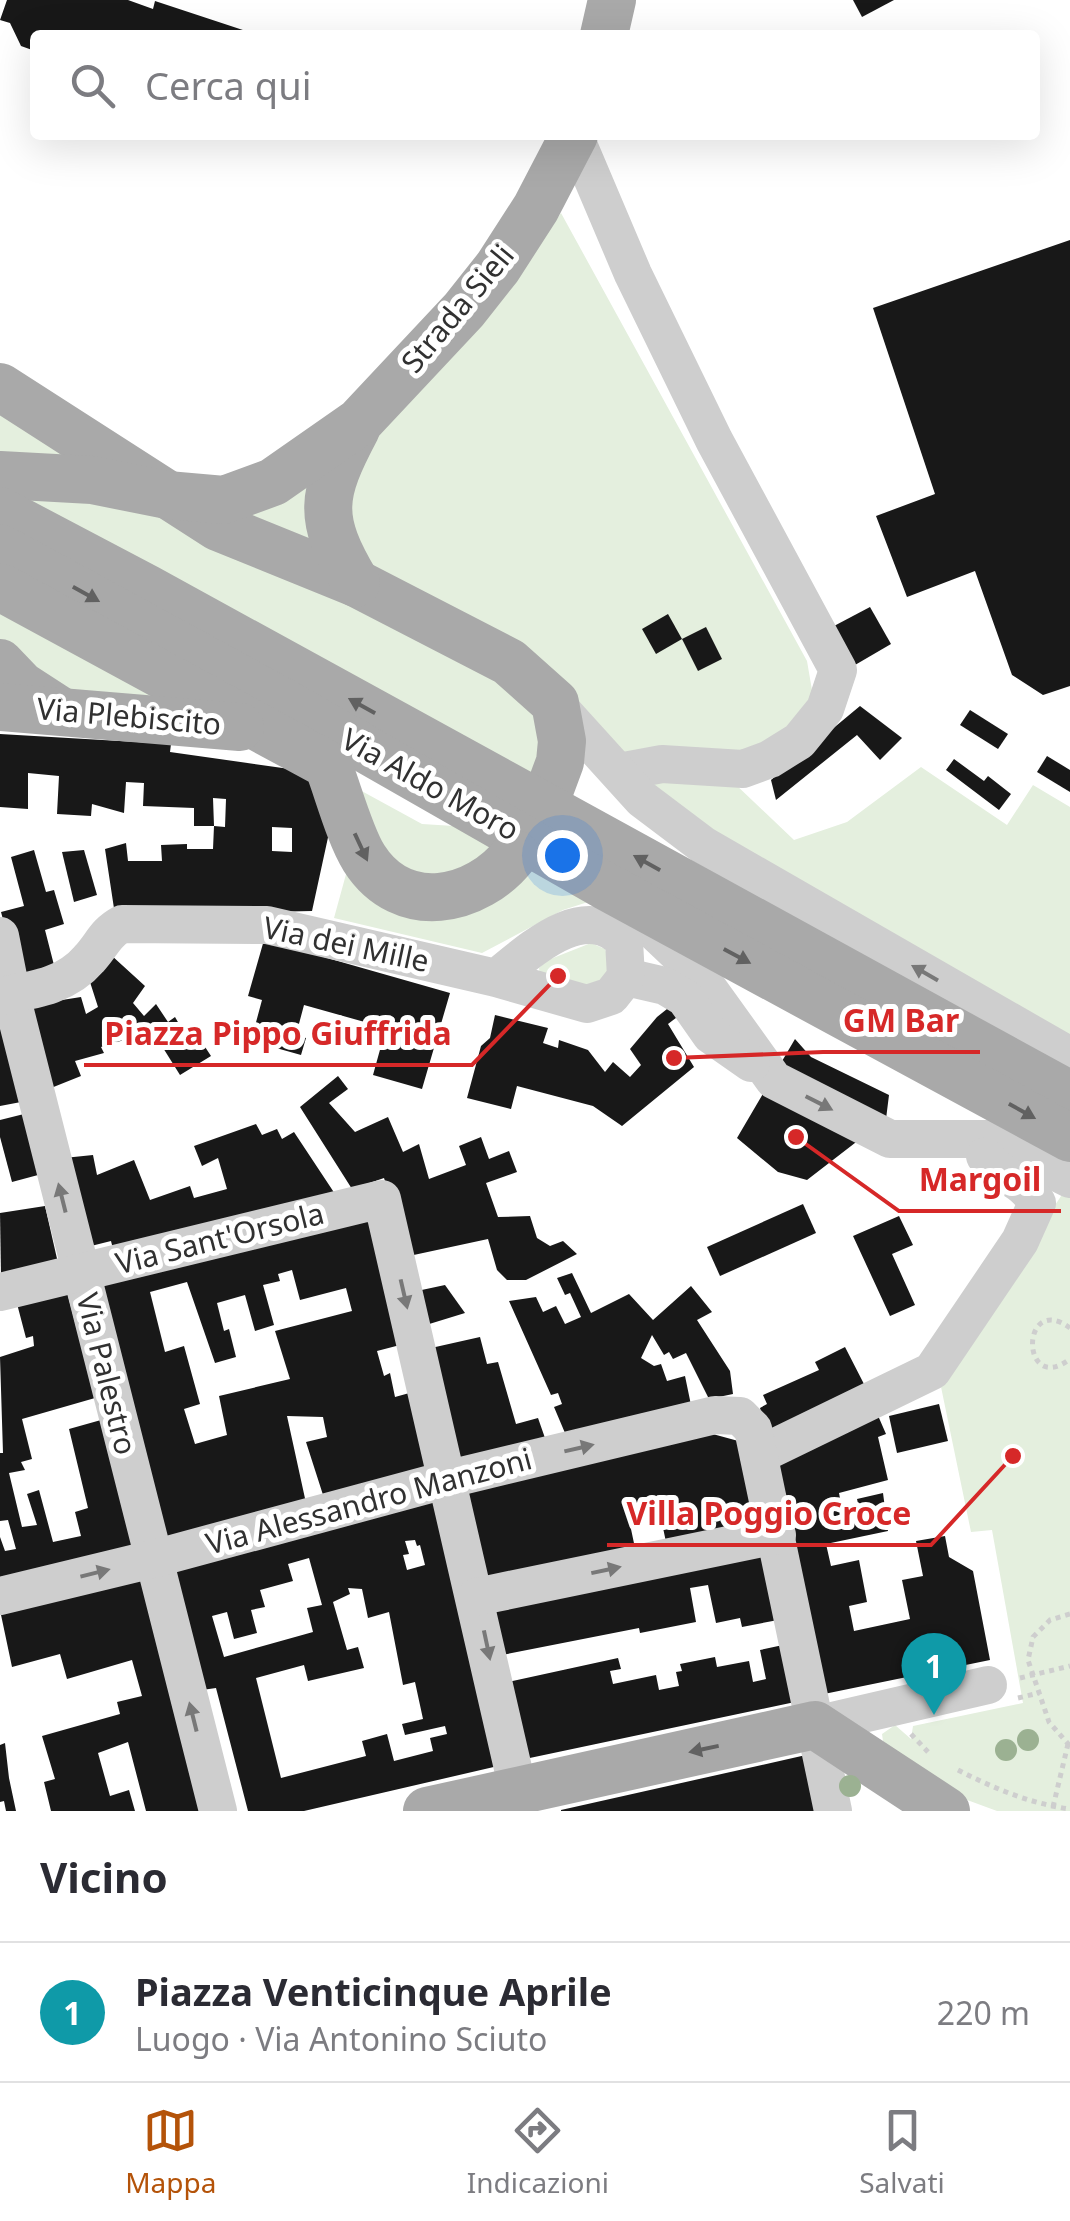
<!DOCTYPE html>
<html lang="it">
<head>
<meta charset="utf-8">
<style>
	body { margin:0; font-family:"Noto Sans",sans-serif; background:#f7f7f7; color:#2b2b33 }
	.you { position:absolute; left:562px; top:855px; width:35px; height:35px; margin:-25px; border:8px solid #fff; border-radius:50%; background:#1a73e8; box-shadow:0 0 0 15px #1a73e833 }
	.badge { display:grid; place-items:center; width:65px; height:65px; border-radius:50%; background:#b45309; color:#fff; font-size:32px; font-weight:700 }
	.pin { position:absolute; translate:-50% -82px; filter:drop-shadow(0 2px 5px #0008) }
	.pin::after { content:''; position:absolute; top:52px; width:35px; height:30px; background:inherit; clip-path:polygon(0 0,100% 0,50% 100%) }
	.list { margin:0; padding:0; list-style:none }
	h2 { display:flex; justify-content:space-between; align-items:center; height:130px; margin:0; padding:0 40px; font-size:42px }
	h2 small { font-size:32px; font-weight:400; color:#7c7c81 }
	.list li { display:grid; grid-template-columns:65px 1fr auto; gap:30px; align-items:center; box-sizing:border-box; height:140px; padding:0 40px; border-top:2px solid #e1e1e2 }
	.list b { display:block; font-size:38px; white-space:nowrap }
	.list p { margin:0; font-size:32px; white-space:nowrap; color:#7c7c81 }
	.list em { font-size:32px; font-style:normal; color:#7c7c81 }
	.icon { flex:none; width:55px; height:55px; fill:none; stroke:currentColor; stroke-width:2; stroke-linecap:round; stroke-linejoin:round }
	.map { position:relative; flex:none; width:1070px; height:1811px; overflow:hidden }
	.search { position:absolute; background:#fff; box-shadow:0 10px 40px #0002; left:30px; right:30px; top:30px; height:110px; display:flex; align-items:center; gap:25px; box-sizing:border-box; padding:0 35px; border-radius:10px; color:#7c7c81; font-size:38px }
	.sheet { height:270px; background:#fff }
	nav { display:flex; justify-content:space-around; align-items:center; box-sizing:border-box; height:140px; border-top:2px solid #e1e1e2; background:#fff; font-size:28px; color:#7c7c81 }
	nav a { display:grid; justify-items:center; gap:5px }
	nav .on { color:#b45309 }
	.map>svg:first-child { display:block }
	.green { fill:#e4efde }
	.building { fill:#181818; fill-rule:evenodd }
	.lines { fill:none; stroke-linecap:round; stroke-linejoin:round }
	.path { stroke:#cecece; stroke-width:5; stroke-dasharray:5 5; stroke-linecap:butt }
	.minor { stroke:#cecece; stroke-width:38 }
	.major { stroke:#a9a9a9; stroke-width:48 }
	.tree { fill:#9bb192 }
	.oneway { fill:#616161 }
	.oneway2 { fill:#787878 }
	.labels { text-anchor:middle; stroke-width:10; stroke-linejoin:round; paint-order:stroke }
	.street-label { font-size:30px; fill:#313131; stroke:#fff }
	.leader { fill:none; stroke:#d62828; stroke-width:4 }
	.callout-dot { fill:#d62828; stroke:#fff; stroke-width:4 }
	.callout-label { font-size:32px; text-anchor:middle; font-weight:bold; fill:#d62828; stroke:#fff; stroke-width:10; stroke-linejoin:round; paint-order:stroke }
</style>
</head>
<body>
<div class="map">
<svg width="1070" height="1811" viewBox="0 0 1070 1811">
	<rect width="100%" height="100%" fill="#fff"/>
	<g class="green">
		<polygon points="561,213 807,661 813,696 797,729 741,757 623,758 377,578 344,531 350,476 372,436 515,279"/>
		<polygon points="0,398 96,461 0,464"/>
		<polygon points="306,476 314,541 231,513"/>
		<polygon points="0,491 105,493 421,625 538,712 538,783"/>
		<polygon points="0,601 197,704 79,704 0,647"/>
		<polygon points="921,767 1007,825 1033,785 1070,807 1070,1038 746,854 643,779 733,782 794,840 847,822"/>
		<polygon points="347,783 422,824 454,826 494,847 481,867 431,878 377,859"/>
		<polygon points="522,861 588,902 563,910 482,953 334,918 348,867 370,886"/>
		<polygon points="591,943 605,949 613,972 598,990 540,977 539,968 548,960"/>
		<polygon points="1063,1193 1070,1195 1070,1811 997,1811 940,1790 883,1741 882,1734 895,1725 911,1739 913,1726 1023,1703 992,1530 971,1532 940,1382"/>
	</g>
	<g class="building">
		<polygon points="7,0 128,0 153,9 155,1 255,34 35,35 35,51 21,46 10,23 0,20"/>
		<polygon points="853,0 894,0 862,17"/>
		<polygon points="1070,240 1070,686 1043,695 1012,675 975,571 907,597 876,516 935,494 873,308"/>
		<polygon points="870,607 891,644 855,665 834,626"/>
		<polygon points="668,614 682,639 656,654 642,629"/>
		<polygon points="706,627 722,659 698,671 682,639"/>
		<polygon points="860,706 902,738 880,760 857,735 776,800 771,780"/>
		<polygon points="970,710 1008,734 998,749 960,725"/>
		<path d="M0 734 171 744 170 752 311 772 332 819 312 911 115 915 105 849 126 843 128 861H162L161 845 187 844V849H213L214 826H194V808L143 806 144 783 126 782 124 813 92 804 91 816 57 814 59 776 28 773V809L0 807ZM213 798 226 799 225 827 214 826ZM272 827 292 828V852L272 851Z"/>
		<polygon points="1047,756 1070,770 1070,792 1037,772"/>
		<polygon points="954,759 984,781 988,776 1011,794 999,810 946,770"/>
		<polygon points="34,850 46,892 54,890 64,924 45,930 55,969 19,979 1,912 24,906 11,857"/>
		<polygon points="84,850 97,895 74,902 62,852"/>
		<polygon points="264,940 450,993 422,1089 373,1075 386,1028 304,1005 296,1035 306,1038 301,1055 251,1041 262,1000 248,996"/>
		<polygon points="111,955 145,986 133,1003 144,1016 156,1004 168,1022 175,1017 182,1029 190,1024 211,1056 180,1075 155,1035 142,1043 137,1036 101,1047 104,1053 75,1061 81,1076 46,1090 24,1006 81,997 86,1014 98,1007 90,982"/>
		<polygon points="677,1001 685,1011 668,1024 694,1067 622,1126 593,1106 517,1086 511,1109 467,1098 481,1046 490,1038 495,1015 548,1028 543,1043 558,1048 559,1040 588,1050 605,1072 613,1062 630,1077 641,1065 630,1049 657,1017"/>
		<polygon points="0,1018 21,1102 0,1106"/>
		<polygon points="795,1039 811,1057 889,1095 886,1119 807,1180 778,1172 737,1138"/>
		<polygon points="338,1076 348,1089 329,1103 355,1132 388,1117 403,1152 419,1144 429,1179 466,1165 459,1146 481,1137 489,1159 509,1151 517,1172 486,1183 498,1217 530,1216 537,1238 550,1246 563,1241 577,1254 526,1280 507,1280 497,1270 488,1239 409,1256 384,1178 352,1189 300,1107"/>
		<polygon points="24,1114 38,1175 12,1182 0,1137 0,1120"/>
		<polygon points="256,1124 262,1135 277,1129 282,1139 294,1132 337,1197 113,1249 111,1241 87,1247 64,1158 93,1155 97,1175 134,1160 150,1200 190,1186 194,1198 227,1189 218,1158 202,1166 194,1146"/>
		<polygon points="803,1204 816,1233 720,1276 707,1247"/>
		<polygon points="45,1206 58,1263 1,1276 0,1213"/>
		<polygon points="899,1216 913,1245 892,1254 915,1305 890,1316 853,1236"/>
		<path d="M370 1217 400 1345 377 1351 384 1376 390 1373 395 1397 413 1392 433 1469 324 1498 306 1442 327 1437 323 1417 287 1416 306 1503 161 1542 96 1285ZM292 1270 300 1300 346 1288 352 1311 275 1331 290 1379 219 1396 227 1435 195 1444 184 1409 200 1404 184 1346 165 1352 150 1292 187 1282 215 1363 236 1357 229 1329 224 1331 217 1303 245 1295 255 1331 274 1325 263 1285 280 1281 278 1274Z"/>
		<polygon points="572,1273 591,1313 629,1294 653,1320 691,1286 712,1312 697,1320 730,1371 733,1394 709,1399 686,1353 673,1359 669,1352 664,1355 652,1335 641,1358 654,1366 661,1364 667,1381 685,1376 691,1405 565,1433 554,1407 562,1404 558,1393 551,1395 509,1301 536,1297 543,1312 556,1306 565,1324 581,1317 570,1293 565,1295 557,1278"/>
		<polygon points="445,1285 465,1313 426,1325 417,1291"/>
		<polygon points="66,1288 95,1398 22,1419 32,1459 21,1462 25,1470 9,1473 22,1527 37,1525 27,1494 39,1490 53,1542 81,1536 75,1512 88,1508 69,1429 101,1420 133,1546 0,1579 0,1537 5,1551 16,1549 8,1520 0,1521 0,1453 3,1453 0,1357 34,1346 33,1336 26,1338 16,1300"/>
		<polygon points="480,1337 487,1364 498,1362 516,1424 538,1418 545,1438 459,1462 431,1348"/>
		<polygon points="845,1347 865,1386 769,1442 760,1408 767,1404 763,1395 819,1370 815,1362"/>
		<polygon points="939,1404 948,1441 897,1453 889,1416"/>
		<polygon points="876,1411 886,1434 878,1437 888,1480 839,1493 844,1520 861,1517 857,1499 883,1493 888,1531 826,1544 831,1566 859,1560 867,1602 849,1606 854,1631 910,1619 902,1580 923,1576 916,1541 945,1536 949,1557 973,1571 990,1660 824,1694 774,1461"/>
		<polygon points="709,1433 742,1442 758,1524 666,1542 658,1504 627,1510 635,1548 484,1577 463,1492"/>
		<path d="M439 1497 498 1766 304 1811H248L216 1688 202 1690 170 1570ZM415 1540 417 1546 420 1545 425 1565 407 1570 403 1555 409 1554 405 1541ZM309 1558 322 1605 307 1608 313 1632 224 1657 212 1616 227 1612 234 1639 257 1633 251 1610 265 1607 260 1590 293 1581 288 1564ZM348 1588 362 1589 368 1618 389 1612 403 1685 415 1682 423 1719 402 1724 405 1735 445 1726 447 1734 430 1738 433 1751 394 1761 387 1734 362 1741 366 1756 281 1778 256 1678 304 1665 308 1681 364 1668 358 1647 347 1650 333 1602 350 1594Z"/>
		<polygon points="758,1550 766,1557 778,1620 742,1627 740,1618 716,1623 708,1585 690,1588 696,1622 640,1633 639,1628 502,1655 492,1606"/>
		<polygon points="142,1577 202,1811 146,1811 128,1742 98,1753 110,1796 129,1790 135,1811 51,1811 44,1782 55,1779 42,1736 120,1714 117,1702 142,1696 132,1660 67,1679 60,1654 12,1667 0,1610"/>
		<polygon points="783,1645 795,1702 525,1759 508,1682 618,1658 621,1669 610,1671 613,1684 656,1675 659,1690 679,1686 676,1672 682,1671 680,1664 715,1657 717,1667 749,1661 753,1682 766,1679 760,1650"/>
		<polygon points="5,1743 9,1778 16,1811 6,1811 4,1801 0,1802 0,1745"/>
		<polygon points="806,1755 817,1811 561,1811 561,1810"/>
	</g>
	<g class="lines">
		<g class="path">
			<path d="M1070 1328C1020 1291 1020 1397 1070 1359"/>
			<polyline points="1070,1614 1050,1620 1033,1637 1028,1660 1049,1722 1070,1746"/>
			<polyline points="1020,1678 1070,1666"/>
			<polyline points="1018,1698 1039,1693"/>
			<polyline points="911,1734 928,1752"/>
			<path d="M958 1770C993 1788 1031 1804 1070 1809"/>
			<polyline points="1053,1807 1068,1744"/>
		</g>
		<g class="minor">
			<polyline points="574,135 633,274 714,440 838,670 825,709 799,741 770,759 743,769 662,764 619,772"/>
			<polyline points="555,703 642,799 703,845 1070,1056"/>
			<polyline points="638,916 695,970 774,1080 890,1139 990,1139 1070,1179"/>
			<polyline points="0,936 14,1007 218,1811"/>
			<polyline points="626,977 665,986 685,998 711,1035 751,1063"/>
			<path d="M0 996C34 990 66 986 89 959 102 945 105 933 122 924L267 925 496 978 587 1004 611 996 626 977 624 941C584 899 531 950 496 978"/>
			<polyline points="0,1292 382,1199 518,1790"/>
			<path d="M759 1455 932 1371 1020 1241 1037 1203C1021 1175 998 1178 985 1156"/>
			<polyline points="0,1596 153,1559 449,1479 715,1415 740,1416 753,1429 833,1811"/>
			<polyline points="476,1597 777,1535"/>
			<polyline points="815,1725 988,1685"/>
		</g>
		<g class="major">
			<polyline points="604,35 612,0"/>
			<polyline points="0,387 218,527 356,583 509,662 555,703 562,741 560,762 550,789"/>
			<path d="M356 429C321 495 317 518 356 583"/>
			<polyline points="0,475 92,480 167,495 224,500 273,482 359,422 464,310 498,267 536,208 574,135"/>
			<polyline points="0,511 148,589 1070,1095"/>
			<polyline points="0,548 292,707 607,887 1070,1138"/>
			<path d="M0 587 328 765C338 791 350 836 364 858 402 918 477 903 515 854"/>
			<polyline points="0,663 22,686 59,710"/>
			<polyline points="0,707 240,727"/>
			<polyline points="427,1811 815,1725 946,1811"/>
		</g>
	</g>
	<g class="tree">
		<circle cx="1028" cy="1740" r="11"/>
		<circle cx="1006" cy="1750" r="11"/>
		<circle cx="850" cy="1786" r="11"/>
	</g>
	<defs><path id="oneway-solid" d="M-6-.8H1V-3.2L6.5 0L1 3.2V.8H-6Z" transform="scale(2.5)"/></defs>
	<g class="oneway">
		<use href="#oneway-solid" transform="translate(86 594) rotate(29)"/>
		<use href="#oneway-solid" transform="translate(362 706) rotate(-151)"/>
		<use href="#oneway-solid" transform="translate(361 847) rotate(65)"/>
		<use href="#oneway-solid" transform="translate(647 863) rotate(-151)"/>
		<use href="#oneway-solid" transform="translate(737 956) rotate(28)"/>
		<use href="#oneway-solid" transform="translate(1022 1111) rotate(29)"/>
		<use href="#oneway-solid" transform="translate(704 1749) rotate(168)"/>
	</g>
	<g class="oneway2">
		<use href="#oneway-solid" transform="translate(925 973) rotate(-150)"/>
		<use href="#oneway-solid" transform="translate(819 1103) rotate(27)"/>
		<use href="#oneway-solid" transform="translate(62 1198) rotate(-104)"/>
		<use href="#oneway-solid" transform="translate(404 1294) rotate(77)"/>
		<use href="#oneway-solid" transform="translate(579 1448) rotate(-13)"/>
		<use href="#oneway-solid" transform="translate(606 1570) rotate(-12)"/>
		<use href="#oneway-solid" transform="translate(95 1573) rotate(-14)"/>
		<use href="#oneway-solid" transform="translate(487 1645) rotate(78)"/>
		<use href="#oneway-solid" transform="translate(193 1717) rotate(-104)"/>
	</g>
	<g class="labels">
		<g class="street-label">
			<text transform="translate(458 309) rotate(-50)" y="10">Strada Sieli</text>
			<text transform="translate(129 717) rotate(5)" y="10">Via Plebiscito</text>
			<text transform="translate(430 785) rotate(29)" y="10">Via Aldo Moro</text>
			<text transform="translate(346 945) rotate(12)" y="10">Via dei Mille</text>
			<text transform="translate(220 1239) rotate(-14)" y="10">Via Sant'Orsola</text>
			<text transform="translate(106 1374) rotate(76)" y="10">Via Palestro</text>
			<text transform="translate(369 1502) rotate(-15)" y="10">Via Alessandro Manzoni</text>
		</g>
	</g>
	<path class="leader" d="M674 1058L823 1052H980M558 976L472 1065H84M796 1137L899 1211H1061M1013 1456L931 1545H607"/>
	<g class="callout-dot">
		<circle cx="674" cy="1058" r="10"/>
		<circle cx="558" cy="976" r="10"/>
		<circle cx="796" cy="1137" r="10"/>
		<circle cx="1013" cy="1456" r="10"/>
	</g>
	<g class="callout-label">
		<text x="901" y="1032">GM Bar</text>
		<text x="278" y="1045">Piazza Pippo Giuffrida</text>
		<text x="980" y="1191">Margoil</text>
		<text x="769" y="1525">Villa Poggio Croce</text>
	</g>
</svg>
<div class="you"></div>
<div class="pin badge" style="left:934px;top:1715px;background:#0f9aa8">1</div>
<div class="search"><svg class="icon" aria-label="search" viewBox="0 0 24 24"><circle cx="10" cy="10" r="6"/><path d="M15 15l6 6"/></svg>Cerca qui</div>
</div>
<section class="sheet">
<h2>Vicino<small></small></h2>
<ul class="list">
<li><span class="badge" style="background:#0f9aa8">1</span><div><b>Piazza Venticinque Aprile</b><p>Luogo · Via Antonino Sciuto</p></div><em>220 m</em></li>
</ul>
</section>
<nav>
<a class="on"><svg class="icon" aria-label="map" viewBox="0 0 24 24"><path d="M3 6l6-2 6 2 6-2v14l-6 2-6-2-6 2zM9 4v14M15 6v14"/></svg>Mappa</a>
<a><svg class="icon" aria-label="directions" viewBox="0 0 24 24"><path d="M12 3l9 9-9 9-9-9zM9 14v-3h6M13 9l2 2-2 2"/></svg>Indicazioni</a>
<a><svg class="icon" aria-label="saved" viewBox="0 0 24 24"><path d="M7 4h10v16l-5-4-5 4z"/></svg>Salvati</a>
</nav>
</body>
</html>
